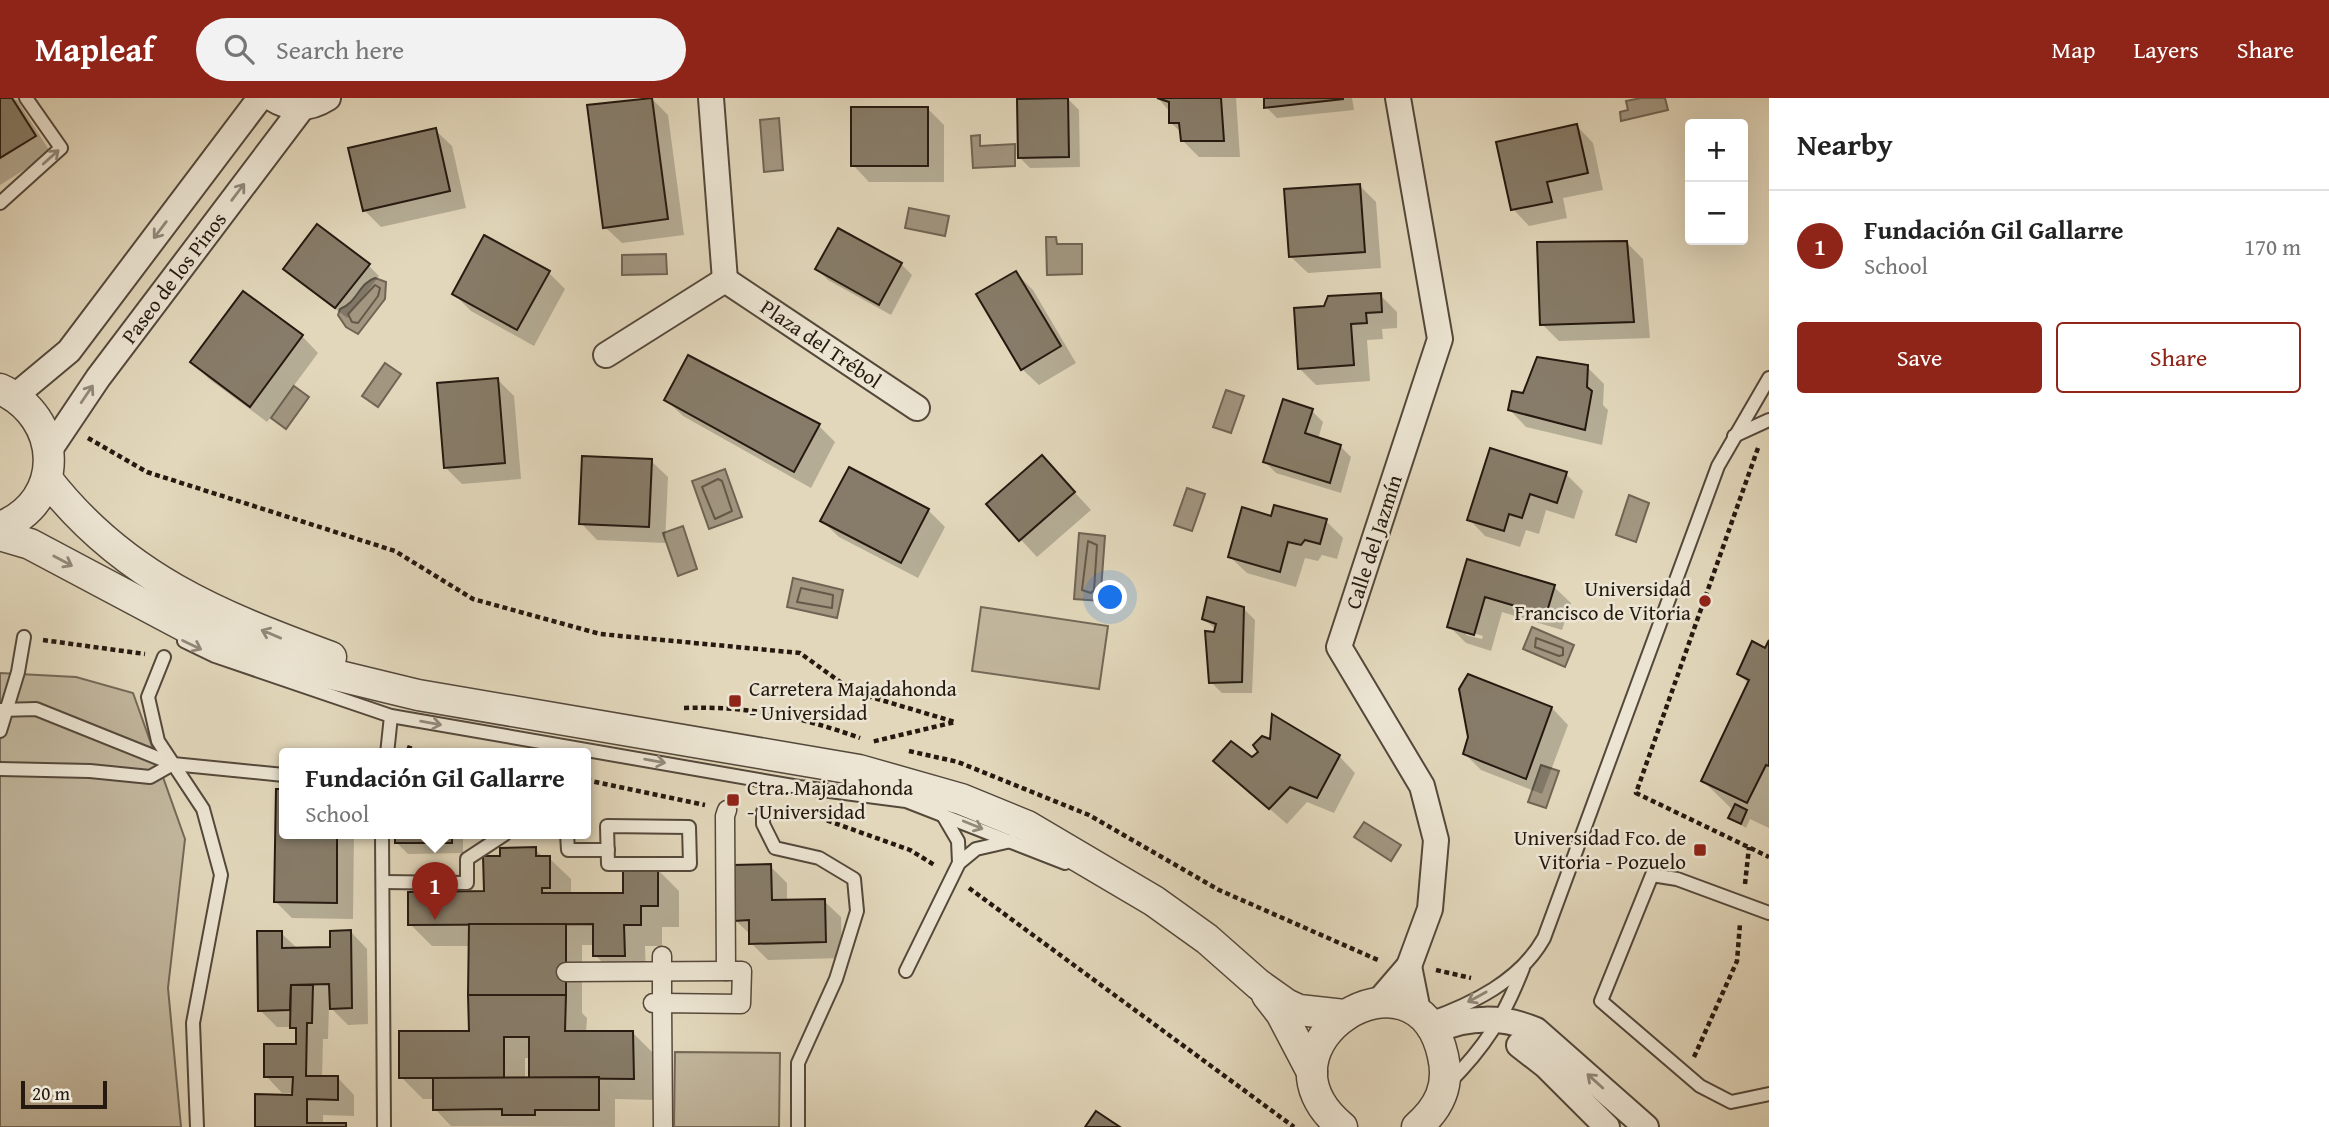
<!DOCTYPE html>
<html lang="en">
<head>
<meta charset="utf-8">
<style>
	body { margin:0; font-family:"Gentium Book Plus",serif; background:#f2f2f2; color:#222 }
	.controls { position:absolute; right:21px; top:21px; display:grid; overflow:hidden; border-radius:7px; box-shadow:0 7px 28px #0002 }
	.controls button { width:63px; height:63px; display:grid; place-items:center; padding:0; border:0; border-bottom:2px solid #e0e0e0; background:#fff; color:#222; font:35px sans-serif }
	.scale { position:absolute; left:21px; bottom:18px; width:86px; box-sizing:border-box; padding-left:7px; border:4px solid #251910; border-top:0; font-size:19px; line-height:24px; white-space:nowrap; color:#251910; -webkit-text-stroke:5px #ece5d3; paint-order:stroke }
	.you { position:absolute; left:1111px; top:500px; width:24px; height:24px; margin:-18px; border:5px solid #fff; border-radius:50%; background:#1a73e8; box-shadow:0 0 0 10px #1a73e833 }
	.badge { display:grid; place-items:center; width:46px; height:46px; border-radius:50%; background:#8f2418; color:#fff; font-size:23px; font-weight:700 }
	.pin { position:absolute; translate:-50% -58px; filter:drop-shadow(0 2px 4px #0008) }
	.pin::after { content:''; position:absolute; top:37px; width:24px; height:21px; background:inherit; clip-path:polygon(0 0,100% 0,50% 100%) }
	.popup { position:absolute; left:279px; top:650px; width:312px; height:91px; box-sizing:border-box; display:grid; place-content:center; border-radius:7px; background:#fff; filter:drop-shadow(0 2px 5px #0005); font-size:23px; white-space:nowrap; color:#767676 }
	.popup b { font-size:26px; color:#222 }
	.popup::after { content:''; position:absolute; left:50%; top:100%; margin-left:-14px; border:14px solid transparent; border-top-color:#fff }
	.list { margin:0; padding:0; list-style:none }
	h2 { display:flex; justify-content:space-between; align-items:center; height:91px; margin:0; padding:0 28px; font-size:30px }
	h2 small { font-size:23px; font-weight:400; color:#767676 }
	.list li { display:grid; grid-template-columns:46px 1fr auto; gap:21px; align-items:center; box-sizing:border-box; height:112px; padding:0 28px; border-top:2px solid #e0e0e0 }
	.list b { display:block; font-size:26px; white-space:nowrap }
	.list p { margin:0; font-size:23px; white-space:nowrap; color:#767676 }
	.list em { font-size:23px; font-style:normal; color:#767676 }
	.actions { display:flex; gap:14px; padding:21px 28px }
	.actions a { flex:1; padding:16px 0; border:2px solid #8f2418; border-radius:7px; text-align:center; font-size:24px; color:#8f2418 }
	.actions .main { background:#8f2418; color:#fff }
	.icon { flex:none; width:38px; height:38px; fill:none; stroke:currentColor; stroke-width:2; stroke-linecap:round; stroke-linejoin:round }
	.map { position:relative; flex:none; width:1769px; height:1029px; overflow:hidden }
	header { display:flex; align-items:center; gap:42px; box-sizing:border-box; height:98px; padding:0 35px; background:#8f2418; color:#fff }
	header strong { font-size:33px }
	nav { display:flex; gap:38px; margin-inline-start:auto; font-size:24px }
	.search { width:490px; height:63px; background:#f2f2f2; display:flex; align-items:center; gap:18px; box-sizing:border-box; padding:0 24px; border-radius:38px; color:#767676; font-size:26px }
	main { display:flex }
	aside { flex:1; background:#fff }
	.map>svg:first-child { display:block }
	.green { fill:#c2b79e; stroke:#746857; stroke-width:2 }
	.water { fill:#a29681; stroke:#706454; stroke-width:2 }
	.shadow { fill:#0003; fill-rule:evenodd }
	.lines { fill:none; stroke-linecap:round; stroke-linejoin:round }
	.shore { stroke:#645848; stroke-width:2 }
	.building { fill:#877c69; stroke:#251910; stroke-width:2 }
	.service-casing { stroke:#54483b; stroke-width:16 }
	.pedestrian-casing { stroke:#54483b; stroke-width:21 }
	.minor-casing { stroke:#54483b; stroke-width:28 }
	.tertiary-casing { stroke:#54483b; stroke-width:33 }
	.path { stroke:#251910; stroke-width:4.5; stroke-dasharray:5 3.5; stroke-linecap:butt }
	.service { stroke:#ece5d3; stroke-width:12 }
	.pedestrian { stroke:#ece5d3; stroke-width:18 }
	.minor { stroke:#ece5d3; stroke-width:24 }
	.tertiary { stroke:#ece5d3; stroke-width:30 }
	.oneway { stroke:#92897b }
	.poi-dot { fill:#8f2418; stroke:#ece5d3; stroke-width:2.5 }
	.labels { text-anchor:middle; stroke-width:5; stroke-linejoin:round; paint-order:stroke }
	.street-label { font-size:21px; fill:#251910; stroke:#ece5d3 }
	.poi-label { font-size:21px; fill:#251910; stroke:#ece5d3; text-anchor:end }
</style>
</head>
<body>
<header>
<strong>Mapleaf</strong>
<div class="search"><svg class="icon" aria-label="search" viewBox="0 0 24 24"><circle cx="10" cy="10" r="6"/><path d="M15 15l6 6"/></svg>Search here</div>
<nav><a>Map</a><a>Layers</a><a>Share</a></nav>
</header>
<main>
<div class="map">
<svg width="1769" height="1029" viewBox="0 0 1769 1029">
	<rect width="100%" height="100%" fill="#e2d7bb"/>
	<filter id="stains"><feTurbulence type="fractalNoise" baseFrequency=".00286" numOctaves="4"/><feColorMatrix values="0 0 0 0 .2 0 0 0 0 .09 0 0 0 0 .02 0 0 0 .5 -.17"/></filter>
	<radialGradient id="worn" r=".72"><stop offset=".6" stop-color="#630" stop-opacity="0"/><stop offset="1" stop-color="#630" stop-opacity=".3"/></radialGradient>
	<g class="green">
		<polygon points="981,509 1108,528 1099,591 972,573"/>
		<polygon points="0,575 76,579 133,595 185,741 168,890 181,1029 0,1029"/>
		<polygon points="675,954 780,955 779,1029 674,1029"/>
	</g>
	<g class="water">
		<polygon points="1641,0 1665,0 1668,12 1621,23 1620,14 1628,12 1626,3"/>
		<polygon points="779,20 783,72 764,74 760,22"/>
		<polygon points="980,37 980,48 1015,46 1015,68 973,70 971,38"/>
		<polygon points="909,110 949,118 945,138 905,130"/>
		<polygon points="1046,139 1056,139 1057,146 1082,146 1082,176 1047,177"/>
		<polygon points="666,156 667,176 622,177 622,157"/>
		<path d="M375 180 386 184 385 201 358 236 346 229 338 217 340 211C357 205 359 185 375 180Z"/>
		<polygon points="385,265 401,276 378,309 362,298"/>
		<polygon points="294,288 309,299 286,331 271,320"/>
		<polygon points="1226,292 1244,298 1231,335 1213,329"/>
		<polygon points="725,371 742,419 709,431 692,383"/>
		<polygon points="1187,390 1205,396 1192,433 1174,427"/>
		<polygon points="1629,397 1649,405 1636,444 1616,437"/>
		<polygon points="683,428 697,471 678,478 663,435"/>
		<polygon points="1079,435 1105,438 1101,492 1117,494 1116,504 1074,501"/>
		<polygon points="793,480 843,492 837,520 787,509"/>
		<polygon points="1532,529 1574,547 1565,569 1523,551"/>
		<polygon points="1541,667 1559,673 1546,710 1528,704"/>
		<polygon points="1364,724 1401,747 1391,763 1354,739"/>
	</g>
	<g class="shadow">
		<polygon points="0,0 17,2 51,55 0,87"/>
		<polygon points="651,0 668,17 684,137 622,145 605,129"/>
		<polygon points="1158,0 1236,0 1240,59 1199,59 1182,42 1182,35 1171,25 1171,15"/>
		<polygon points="1265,0 1352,0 1354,12 1277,20 1266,9"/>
		<polygon points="1068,1 1079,12 1080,69 1030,70 1019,59"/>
		<polygon points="927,10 944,27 944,84 869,84 853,67"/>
		<polygon points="1577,28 1593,45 1603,92 1563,100 1567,120 1529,128 1513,111"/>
		<polygon points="435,32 452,48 466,110 381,129 364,112"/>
		<polygon points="1360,88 1376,104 1381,170 1308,175 1291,159"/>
		<polygon points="1626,144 1643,161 1650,240 1559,243 1542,226"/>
		<polygon points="901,166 912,177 891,217 828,182 817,171"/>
		<polygon points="368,167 379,178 347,220 285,171"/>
		<polygon points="549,175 565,191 534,248 471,213 454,196"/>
		<polygon points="1016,175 1033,192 1076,265 1039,287 1022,271"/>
		<polygon points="1380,197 1397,214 1397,230 1382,231 1383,241 1367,242 1370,283 1316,287 1299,270 1325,210"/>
		<polygon points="302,238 318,255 267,324 209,281 192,264"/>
		<polygon points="1587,269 1604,286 1603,307 1608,312 1602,347 1526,329 1510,312 1524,297"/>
		<polygon points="498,282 514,298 521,381 462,386 445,369"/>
		<polygon points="666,302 818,327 835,344 811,390 683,318"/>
		<polygon points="1312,313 1323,324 1318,341 1340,348 1351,359 1341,395 1276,375 1265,364"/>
		<polygon points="1042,359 1091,412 1037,459 988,406"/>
		<polygon points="651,363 668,379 665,445 597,442 581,425"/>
		<polygon points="1566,376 1583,393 1574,421 1546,412 1539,436 1526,432 1520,449 1485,438 1469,421"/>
		<polygon points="928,412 945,429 918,480 839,439 822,423"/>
		<polygon points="1326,423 1343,440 1337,461 1322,457 1318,463 1305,460 1296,489 1247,475 1230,459"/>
		<path d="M1469 463 1554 489 1571 505 1562 532 1502 514 1491 553 1466 545 1449 528ZM1466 533 1483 538 1482 541 1466 537Z"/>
		<polygon points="1244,511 1255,522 1252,595 1222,595 1211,584 1215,531 1204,520"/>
		<polygon points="1769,546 1769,730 1750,721 1746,730 1730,720 1734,713 1703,683 1749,586 1739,576"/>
		<polygon points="1552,610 1568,627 1542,696 1481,672 1465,656 1470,639"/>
		<polygon points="1339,658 1355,675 1334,715 1307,704 1287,726 1215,663"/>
		<polygon points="277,692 284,693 284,736 354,736 353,821 292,820 276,804"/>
		<polygon points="396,736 463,736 463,755 408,756 397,745"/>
		<path d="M535 751 544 760H549L571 781V797H624L657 771 679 793V829H662V848H645L646 879H617L595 857V847H582V915L587 920 586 935 632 934 654 956 655 1002 615 1001V1029L451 1028 435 1011V1001H423L401 979 470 935V848H432L410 826 485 795 502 760ZM525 960H531V981H525Z"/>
		<polygon points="770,768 787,785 787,803 824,803 841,819 842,860 768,862 751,845 751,837 735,822"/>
		<polygon points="351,834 367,851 368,926 348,927 329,908 328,941 323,941 322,980 338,980 354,997 354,1018 323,1017 323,1027 347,1029 257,1029 294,999 294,995 282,995 266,978 298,948 298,934 292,929 277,929 260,912 281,835 298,851 332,851"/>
	</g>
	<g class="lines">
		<g class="shore">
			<polygon points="375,187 380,190 378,198 358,225 352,224 348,216"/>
			<polygon points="718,381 722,383 732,413 715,421 702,389"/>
			<polygon points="1088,443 1097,447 1094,492 1091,495 1082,492"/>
			<polygon points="801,490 833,497 832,510 797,504"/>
			<polygon points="1536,540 1563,550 1563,557 1559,558 1535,549"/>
		</g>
	</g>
	<g class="building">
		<polygon points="0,0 12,0 36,38 0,60"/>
		<polygon points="652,0 668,121 603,130 587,7"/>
		<polygon points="1068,0 1069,59 1018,60 1017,1"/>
		<polygon points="1157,0 1221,0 1224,43 1181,43 1179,25 1169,25 1169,4"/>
		<polygon points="1264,0 1343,0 1343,1 1264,10"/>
		<rect x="851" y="9" width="77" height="59"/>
		<polygon points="1577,26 1588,75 1547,84 1552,104 1511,112 1496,44"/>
		<polygon points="436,30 450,93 363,113 348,50"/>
		<polygon points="1360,86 1365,154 1289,159 1284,91"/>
		<polygon points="317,126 370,166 335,210 283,171"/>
		<polygon points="838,130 902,165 879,207 815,171"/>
		<polygon points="484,137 550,173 517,232 452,196"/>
		<polygon points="1627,143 1634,224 1540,227 1537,144"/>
		<polygon points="1016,173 1061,248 1021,272 976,196"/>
		<polygon points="243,193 303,237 250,309 190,264"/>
		<polygon points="1381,195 1382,214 1366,215 1367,225 1351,226 1354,267 1298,271 1294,210 1324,208 1328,198"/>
		<polygon points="688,257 820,326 794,374 664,302"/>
		<polygon points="1537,259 1588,267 1587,289 1592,293 1585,332 1508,312 1512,293 1523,295"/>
		<polygon points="498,280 505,365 444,370 437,285"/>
		<polygon points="1283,301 1313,311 1305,335 1341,347 1330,385 1263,364"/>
		<polygon points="1490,350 1567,374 1557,405 1530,396 1522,420 1509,416 1504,433 1467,422"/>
		<polygon points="1042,357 1075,394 1019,443 986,406"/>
		<polygon points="582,358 652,361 649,429 579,426"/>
		<polygon points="849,369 929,411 901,465 820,423"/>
		<polygon points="1274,407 1327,421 1320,446 1305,442 1301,447 1288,444 1280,474 1228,459 1242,409 1271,418"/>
		<polygon points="1467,461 1555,487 1546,517 1485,499 1474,537 1447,529"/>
		<polygon points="1207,499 1244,509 1242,584 1209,585 1205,533 1214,534 1216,526 1202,521"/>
		<polygon points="1769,542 1769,668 1766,667 1747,705 1701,683 1749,582 1737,576 1752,543 1765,550"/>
		<polygon points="1468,576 1552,609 1526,681 1463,656 1468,639 1459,591"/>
		<polygon points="1272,616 1340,657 1317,700 1290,689 1269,711 1213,663 1231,643 1252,659 1258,654 1253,647 1262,638 1270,641"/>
		<polygon points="276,691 284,691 284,736 337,736 337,805 274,804"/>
		<polygon points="1735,706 1747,712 1741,726 1728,720"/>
		<rect x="395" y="736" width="57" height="9"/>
		<polygon points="536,749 536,758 550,758 550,790 542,790 542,795 623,795 623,769 658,769 658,808 641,808 641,827 624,827 625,858 593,858 593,826 408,827 408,794 484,793 483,758 500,758 500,750"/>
		<polygon points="771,766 772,802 825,801 826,844 749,846 749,822 734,823 732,767"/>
		<polygon points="469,826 566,826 566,897 468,897"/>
		<polygon points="351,832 352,910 330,911 329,886 291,887 290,912 258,913 257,833 282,833 282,850 330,849 330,833"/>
		<polygon points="291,887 313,887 312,925 307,925 306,978 338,978 338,1002 307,1001 307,1025 346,1025 346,1029 255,1029 255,996 292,997 293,979 264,979 264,946 296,946 296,930 290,930"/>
		<polygon points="468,897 566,897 565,933 633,933 634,981 529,980 529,939 504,939 504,980 399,980 399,933 469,933"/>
		<polygon points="599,979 599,1012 535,1012 535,1017 502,1017 502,1011 433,1012 433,980"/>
		<polygon points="1096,1013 1120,1029 1085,1029"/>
	</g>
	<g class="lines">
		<defs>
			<g id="service">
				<polyline points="0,105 61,50 26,0"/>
				<polyline points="1734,338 1769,322"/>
				<polyline points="184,543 215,558 391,618 799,689 906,703 1065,765"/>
				<polyline points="164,559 148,599 158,643 203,711 221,777 193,925 197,1029"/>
				<polyline points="0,612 36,611 173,666 284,677"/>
				<polyline points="0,633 18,574 24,539"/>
				<polyline points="387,656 391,618"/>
				<polyline points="0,671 90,673 150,679 173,666"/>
				<polyline points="763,714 763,726 775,750 819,760 854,781 857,813 836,881 798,965 798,1029"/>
				<polyline points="941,714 958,743 959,765"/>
				<polygon points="607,728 689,729 690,766 608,766"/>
				<polyline points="382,736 384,1029"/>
				<polyline points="567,736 568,752 608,752"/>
				<polyline points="383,784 467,785 467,761 505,736"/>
				<polyline points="1769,815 1677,781 1652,777 1601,903 1700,988 1731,1004 1769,996"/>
				<polyline points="906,873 959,765 976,751 1011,743"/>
				<path d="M1427 922C1472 906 1520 883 1544 840L1718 368 1769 280"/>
				<path d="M1448 986C1485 949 1504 919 1523 870"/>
			</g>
			<g id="pedestrian">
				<polyline points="566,874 726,873"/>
				<polyline points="653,905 662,905 662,858"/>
				<polyline points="663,1029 662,905 741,906 742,873 726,873 725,718 727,712"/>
			</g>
			<g id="minor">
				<path d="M271 0C290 12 309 12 328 0"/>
				<polyline points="711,0 725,182"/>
				<polyline points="1398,0 1440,241 1339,549 1422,688 1436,742 1430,811 1409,868"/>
				<polyline points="606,257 725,182 917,310"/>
				<polyline points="15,298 69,253 260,0"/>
				<polyline points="49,353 98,280 302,10"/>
				<polyline points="1378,904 1409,868 1418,913"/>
				<path d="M1435 933C1468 918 1503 918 1536 932L1646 1029"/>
				<polyline points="1519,947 1546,968 1607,1029"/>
			</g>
			<g id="tertiary">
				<path d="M0 291C63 319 67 403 0 429"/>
				<path d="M47 381C123 479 217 517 331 559"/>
				<polyline points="0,437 30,446 188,530 286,565 418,597 859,672 961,701 1027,728 1154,803 1207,841 1258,886 1286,906 1299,912 1344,917"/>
				<polyline points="1267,897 1281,915 1312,974"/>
				<path d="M1342 1029C1243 947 1417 837 1443 958 1450 988 1439 1010 1417 1029"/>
			</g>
		</defs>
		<use href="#service" class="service-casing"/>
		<use href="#pedestrian" class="pedestrian-casing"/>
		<use href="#minor" class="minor-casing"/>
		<use href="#tertiary" class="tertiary-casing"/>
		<g class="path">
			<polyline points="88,340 147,374 395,453 473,501 600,536 800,555 854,594 955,624 871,644"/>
			<polyline points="1758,350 1636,695 1769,759"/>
			<polyline points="43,542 145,556"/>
			<path d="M684 610C748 608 799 618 860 640"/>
			<polyline points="407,649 426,656"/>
			<polyline points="909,653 958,664 1089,717 1219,792 1378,862"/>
			<polyline points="586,682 705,707"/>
			<polyline points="795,711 910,752 936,768"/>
			<polyline points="1745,786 1749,749"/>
			<polyline points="969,790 1294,1029"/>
			<polyline points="1436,872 1471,880"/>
			<polyline points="1694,959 1737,863 1740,826"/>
		</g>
		<use href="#service" class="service"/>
		<use href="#pedestrian" class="pedestrian"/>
		<use href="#minor" class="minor"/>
		<use href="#tertiary" class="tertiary"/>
	</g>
	<defs><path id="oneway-shaft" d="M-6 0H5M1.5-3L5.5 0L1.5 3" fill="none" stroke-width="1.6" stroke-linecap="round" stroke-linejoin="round" transform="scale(1.75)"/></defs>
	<g class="oneway">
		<use href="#oneway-shaft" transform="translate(51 59) rotate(-42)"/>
		<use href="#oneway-shaft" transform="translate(238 94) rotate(-53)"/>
		<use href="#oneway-shaft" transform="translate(160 132) rotate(127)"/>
		<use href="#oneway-shaft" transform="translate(87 296) rotate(-56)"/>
		<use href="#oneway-shaft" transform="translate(63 463) rotate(28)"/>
		<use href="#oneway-shaft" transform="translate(271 536) rotate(-157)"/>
		<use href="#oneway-shaft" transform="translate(192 547) rotate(26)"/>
		<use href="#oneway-shaft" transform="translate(431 625) rotate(10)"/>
		<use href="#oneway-shaft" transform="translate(655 663) rotate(10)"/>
		<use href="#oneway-shaft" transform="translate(973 727) rotate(22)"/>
		<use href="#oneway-shaft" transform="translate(1477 899) rotate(151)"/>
		<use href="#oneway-shaft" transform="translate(1595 983) rotate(-138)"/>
	</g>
	<g class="poi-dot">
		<circle cx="1705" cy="503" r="7"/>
		<rect x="728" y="596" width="14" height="14" rx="3.5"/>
		<rect x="726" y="695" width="14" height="14" rx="3.5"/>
		<rect x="1693" y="745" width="14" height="14" rx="3.5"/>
	</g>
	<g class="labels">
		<g class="street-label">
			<text transform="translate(174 180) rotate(-53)" y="7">Paseo de los Pinos</text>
			<text transform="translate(821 246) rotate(34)" y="7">Plaza del Trébol</text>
			<text transform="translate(1374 444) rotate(-72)" y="7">Calle del Jazmín</text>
		</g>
		<g class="poi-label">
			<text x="1691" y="498">Universidad<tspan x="1691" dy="24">Francisco de Vitoria</tspan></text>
			<text x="749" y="598" text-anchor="start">Carretera Majadahonda<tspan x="749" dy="24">- Universidad</tspan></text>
			<text x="747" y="697" text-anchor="start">Ctra. Majadahonda<tspan x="747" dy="24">- Universidad</tspan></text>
			<text x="1686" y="747">Universidad Fco. de<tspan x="1686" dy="24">Vitoria - Pozuelo</tspan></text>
		</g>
	</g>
	<rect width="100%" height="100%" filter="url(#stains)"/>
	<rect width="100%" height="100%" fill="url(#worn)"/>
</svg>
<div class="controls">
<button>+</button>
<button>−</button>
</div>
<div class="scale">20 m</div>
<div class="you"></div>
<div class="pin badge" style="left:435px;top:822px">1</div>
<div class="popup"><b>Fundación Gil Gallarre</b>School</div>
</div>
<aside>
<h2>Nearby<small></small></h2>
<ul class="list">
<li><span class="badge">1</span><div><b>Fundación Gil Gallarre</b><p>School</p></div><em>170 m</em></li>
</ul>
<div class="actions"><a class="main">Save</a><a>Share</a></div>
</aside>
</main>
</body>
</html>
